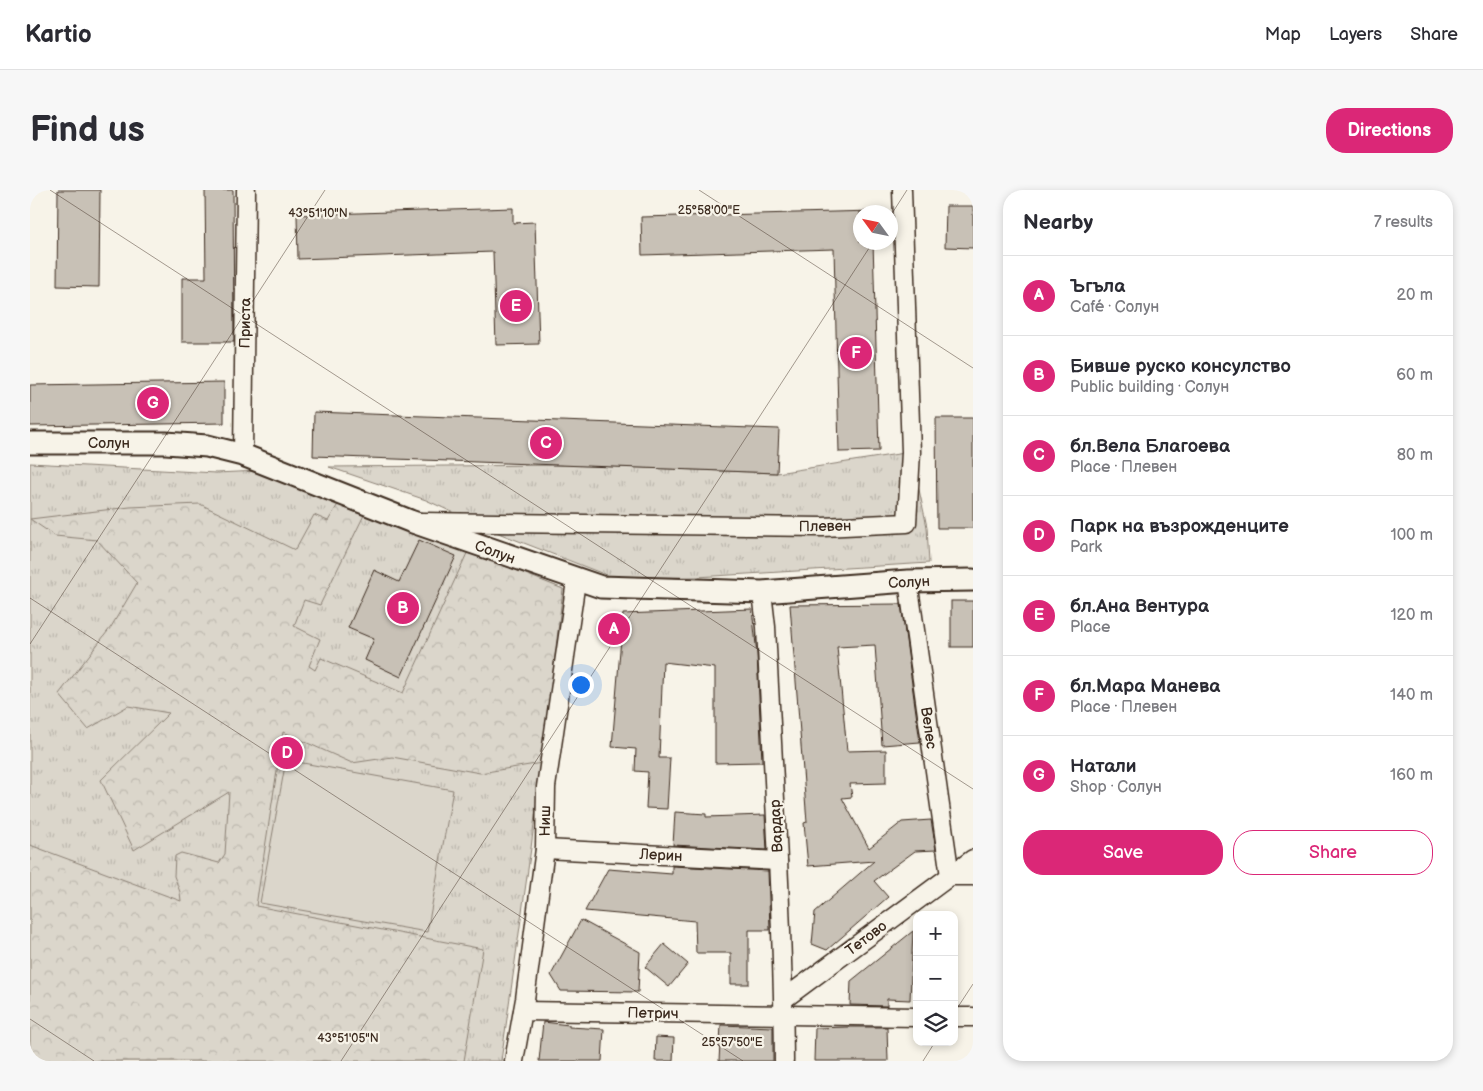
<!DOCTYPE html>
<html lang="en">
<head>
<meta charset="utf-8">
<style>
	body { margin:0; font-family:"Balsamiq Sans",sans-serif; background:#f7f7f7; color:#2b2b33 }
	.controls { position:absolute; right:15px; bottom:15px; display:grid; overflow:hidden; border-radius:10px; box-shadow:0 2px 8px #0003 }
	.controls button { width:45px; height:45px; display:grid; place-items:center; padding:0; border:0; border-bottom:1px solid #e1e1e2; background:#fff; color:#2b2b33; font:25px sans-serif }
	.compass { position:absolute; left:823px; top:15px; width:45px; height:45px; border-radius:50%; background:#fff; box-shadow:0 2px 8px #0003; rotate:303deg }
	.you { position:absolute; left:550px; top:494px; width:18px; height:18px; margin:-12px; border:4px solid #fff; border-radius:50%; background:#1a73e8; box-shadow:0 0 0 8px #1a73e833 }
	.badge { display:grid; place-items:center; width:32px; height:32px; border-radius:50%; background:#db2777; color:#fff; font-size:16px; font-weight:700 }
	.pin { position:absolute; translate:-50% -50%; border:2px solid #fff; box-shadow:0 1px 5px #0006 }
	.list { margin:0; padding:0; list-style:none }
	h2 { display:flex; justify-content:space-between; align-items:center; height:65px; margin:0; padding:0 20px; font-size:21px }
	h2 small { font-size:16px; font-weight:400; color:#7c7c81 }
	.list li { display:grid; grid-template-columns:32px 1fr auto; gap:15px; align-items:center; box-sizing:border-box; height:80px; padding:0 20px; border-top:1px solid #e1e1e2 }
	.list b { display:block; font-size:19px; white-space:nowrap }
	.list p { margin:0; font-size:16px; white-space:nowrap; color:#7c7c81 }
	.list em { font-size:16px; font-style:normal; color:#7c7c81 }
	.actions { display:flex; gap:10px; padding:15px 20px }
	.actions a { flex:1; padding:11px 0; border:1px solid #db2777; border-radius:20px; text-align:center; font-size:18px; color:#db2777 }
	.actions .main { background:#db2777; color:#fff }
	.icon { flex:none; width:28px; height:28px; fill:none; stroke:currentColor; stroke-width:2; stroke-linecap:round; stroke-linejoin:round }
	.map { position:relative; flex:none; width:943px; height:871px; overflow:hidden; border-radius:20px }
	header { display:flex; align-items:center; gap:30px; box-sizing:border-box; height:70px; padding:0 25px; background:#fff; border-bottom:1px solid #e1e1e2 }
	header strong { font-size:24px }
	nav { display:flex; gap:28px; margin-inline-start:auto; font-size:18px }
	.intro { display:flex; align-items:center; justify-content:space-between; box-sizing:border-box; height:120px; padding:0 30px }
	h1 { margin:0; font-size:35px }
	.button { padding:12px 22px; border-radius:20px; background:#db2777; color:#fff; font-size:18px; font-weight:700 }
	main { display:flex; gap:30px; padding:0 30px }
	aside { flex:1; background:#fff; border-radius:20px; box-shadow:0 2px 8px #0003 }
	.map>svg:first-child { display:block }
	.grass { fill:url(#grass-tufts); stroke:#8b8074 }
	.forest { fill:url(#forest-crowns); stroke:#8b8074 }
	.garden { fill:#dbd6cb; stroke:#8b8074 }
	.building { fill:#c8c1b6; stroke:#3b2a1e }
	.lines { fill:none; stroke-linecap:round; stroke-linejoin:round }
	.minor-casing { stroke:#3b2a1e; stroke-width:21 }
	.tertiary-casing { stroke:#3b2a1e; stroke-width:25 }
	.minor { stroke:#f7f3e8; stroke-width:18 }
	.tertiary { stroke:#f7f3e8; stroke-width:21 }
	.ticks { fill:none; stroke:#3b2a1e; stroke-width:1; stroke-opacity:0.45 }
	.labels { text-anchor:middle; stroke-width:4.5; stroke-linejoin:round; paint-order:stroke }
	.street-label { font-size:15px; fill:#3b2a1e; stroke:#f7f3e8 }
	.ticks-label { font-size:12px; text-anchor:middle; fill:#3b2a1e; stroke:#f7f3e8; stroke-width:4.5; stroke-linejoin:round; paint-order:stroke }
</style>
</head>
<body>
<header>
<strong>Kartio</strong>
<nav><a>Map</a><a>Layers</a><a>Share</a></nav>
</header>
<div class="intro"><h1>Find us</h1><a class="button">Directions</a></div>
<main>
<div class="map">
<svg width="943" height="871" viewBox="0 0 943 871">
	<defs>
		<pattern id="grass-tufts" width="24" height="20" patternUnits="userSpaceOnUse" patternTransform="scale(1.25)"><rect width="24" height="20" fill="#dbd6cb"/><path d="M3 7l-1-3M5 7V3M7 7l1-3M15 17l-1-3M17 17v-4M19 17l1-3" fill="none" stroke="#bdb8ae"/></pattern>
		<pattern id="forest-crowns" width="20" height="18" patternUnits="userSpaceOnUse" patternTransform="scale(1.25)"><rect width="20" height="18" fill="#dbd6cb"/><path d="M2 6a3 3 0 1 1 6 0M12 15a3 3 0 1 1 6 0" fill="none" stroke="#bdb8ae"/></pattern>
	</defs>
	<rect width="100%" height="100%" fill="#f7f3e8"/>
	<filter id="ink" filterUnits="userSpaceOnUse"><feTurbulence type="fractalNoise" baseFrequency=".02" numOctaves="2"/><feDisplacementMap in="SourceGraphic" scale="10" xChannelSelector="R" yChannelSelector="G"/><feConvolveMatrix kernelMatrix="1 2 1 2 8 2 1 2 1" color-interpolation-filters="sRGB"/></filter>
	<g filter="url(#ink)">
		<g class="grass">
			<polygon points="881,262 897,337 899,373 667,387 584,388 463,341 396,310 299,277 535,275 747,283"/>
			<polygon points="0,273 186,283 229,281 533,399 501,658 471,871 0,871"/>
		</g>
		<polygon class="forest" points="310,311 336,321 290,415 274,410 264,436 290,449 279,476 285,480 291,468 373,503 438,361 533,399 512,573 450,583 362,567 322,573 253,542 226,716 453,759 434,871 0,871 0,655 151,711 150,702 144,686 145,666 151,663 189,673 195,664 199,602 104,660 71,590 139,523 98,516 58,539 29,504 81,437 107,393 67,350 25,346 0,329 100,317 170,314 265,360 284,325 298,331"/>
		<polygon class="garden" points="256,570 423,600 397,742 230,713"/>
		<g class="building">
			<polygon points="28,0 70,0 69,97 27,96"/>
			<polygon points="175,0 203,0 204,152 152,152 152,88 176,88"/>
			<polygon points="916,16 943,16 943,58 915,57"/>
			<polygon points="483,18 483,33 505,32 509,154 466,155 463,62 268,69 267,25"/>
			<polygon points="843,21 843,22 830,22 830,52 843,52 849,261 809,262 804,59 612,65 611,27"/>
			<polygon points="194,192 194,233 0,236 0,195"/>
			<polygon points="284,222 749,239 747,283 283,266"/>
			<polygon points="906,228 943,228 943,338 907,338"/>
			<polygon points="389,350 426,366 371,487 335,470 344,449 318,438 344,380 369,392"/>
			<rect x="921" y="411" width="22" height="46"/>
			<polygon points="871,414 890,552 852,555 845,455 807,457 817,561 856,560 856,593 820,594 822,607 812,608 839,658 872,632 901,630 906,660 885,661 844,691 858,707 797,760 782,754 785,722 844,671 778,676 774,633 777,632 760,415"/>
			<polygon points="722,419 727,464 732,572 685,573 685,478 633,472 629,568 640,568 637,619 616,618 618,582 605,581 606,559 582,557 593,424"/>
			<polygon points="645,622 676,624 676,627 735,625 737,660 643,655"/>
			<polygon points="642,676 738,681 740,740 719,740 719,794 701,794 701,763 666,763 665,731 555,721 578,679 642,684"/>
			<polygon points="551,730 610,762 608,802 531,801 521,785"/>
			<polygon points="883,741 880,810 857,809 857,816 820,815 821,791"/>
			<polygon points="634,754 658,774 639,797 615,777"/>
			<polygon points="513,832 539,835 539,837 574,839 572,871 509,871"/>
			<polygon points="691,835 743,837 743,871 689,871"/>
			<polygon points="819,837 857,837 858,871 784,871 785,838"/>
			<polygon points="626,847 644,848 643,871 625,871"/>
		</g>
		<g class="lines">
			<defs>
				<g id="minor">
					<polyline points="213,265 216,0"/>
					<polyline points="391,332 793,337 877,333 881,262 872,0"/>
					<polyline points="878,391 920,686 943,686"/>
					<path d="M732 402 736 437C743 582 753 726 754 871"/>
					<polyline points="515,659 748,671"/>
					<polyline points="754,809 943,669"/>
					<polyline points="493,821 887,827"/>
					<polyline points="924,827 943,827"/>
					<polyline points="484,871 495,809 515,659 516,597 546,391"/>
				</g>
				<polyline id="tertiary" points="0,253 136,253 177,256 213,265 380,331 571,397 732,402 878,391 943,390"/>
			</defs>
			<use href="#minor" class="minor-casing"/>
			<use href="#tertiary" class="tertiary-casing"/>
			<use href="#minor" class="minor"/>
			<use href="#tertiary" class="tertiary"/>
		</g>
	</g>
	<path class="ticks" d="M20 0 943 599M669 0 943 178M861 25 877 0M0 408 713 871M0 454 295 0M924 823 943 794M0 829 64 871M311 871 843 52M893 871 905 852"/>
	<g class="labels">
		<g class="street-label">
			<text transform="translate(215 133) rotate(-89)" y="5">Приста</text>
			<text x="79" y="258">Солун</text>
			<text transform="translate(795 336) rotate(-1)" y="5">Плевен</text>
			<text transform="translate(465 362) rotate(20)" y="5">Солун</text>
			<text transform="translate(879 392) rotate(-3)" y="5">Солун</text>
			<text transform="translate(899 538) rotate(82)" y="5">Велес</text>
			<text transform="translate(515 631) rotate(-89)" y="5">Ниш</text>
			<text transform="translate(746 636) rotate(-93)" y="5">Вардар</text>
			<text transform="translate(631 665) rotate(3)" y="5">Лерин</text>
			<text transform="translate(836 748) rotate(-37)" y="5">Тетово</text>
			<text transform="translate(623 823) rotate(1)" y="5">Петрич</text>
		</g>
	</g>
	<g class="ticks-label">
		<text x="679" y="24">25°58'00"E</text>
		<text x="288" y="27">43°51'10"N</text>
		<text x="318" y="852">43°51'05"N</text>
		<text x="702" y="856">25°57'50"E</text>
	</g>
</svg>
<div class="controls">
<button>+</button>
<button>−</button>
<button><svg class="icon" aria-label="layers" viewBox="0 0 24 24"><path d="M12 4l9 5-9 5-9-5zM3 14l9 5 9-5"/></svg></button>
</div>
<svg class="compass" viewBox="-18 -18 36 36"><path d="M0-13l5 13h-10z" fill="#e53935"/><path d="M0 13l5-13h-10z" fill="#7c7c81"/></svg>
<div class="you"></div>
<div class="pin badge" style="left:584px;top:439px">A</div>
<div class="pin badge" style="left:373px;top:418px">B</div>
<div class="pin badge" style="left:516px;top:253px">C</div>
<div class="pin badge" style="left:257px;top:563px">D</div>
<div class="pin badge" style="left:486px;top:116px">E</div>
<div class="pin badge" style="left:826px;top:163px">F</div>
<div class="pin badge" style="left:123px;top:213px">G</div>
</div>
<aside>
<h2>Nearby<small>7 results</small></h2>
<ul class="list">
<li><span class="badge">A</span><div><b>Ъгъла</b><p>Café · Солун</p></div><em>20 m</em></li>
<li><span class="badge">B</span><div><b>Бивше руско консулство</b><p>Public building · Солун</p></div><em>60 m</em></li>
<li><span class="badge">C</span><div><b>бл.Вела Благоева</b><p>Place · Плевен</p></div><em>80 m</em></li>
<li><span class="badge">D</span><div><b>Парк на възрожденците</b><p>Park</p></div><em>100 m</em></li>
<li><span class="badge">E</span><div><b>бл.Ана Вентура</b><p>Place</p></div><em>120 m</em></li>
<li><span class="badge">F</span><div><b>бл.Мара Манева</b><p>Place · Плевен</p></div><em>140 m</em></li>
<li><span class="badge">G</span><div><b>Натали</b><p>Shop · Солун</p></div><em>160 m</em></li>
</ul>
<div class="actions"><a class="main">Save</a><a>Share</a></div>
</aside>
</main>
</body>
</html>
